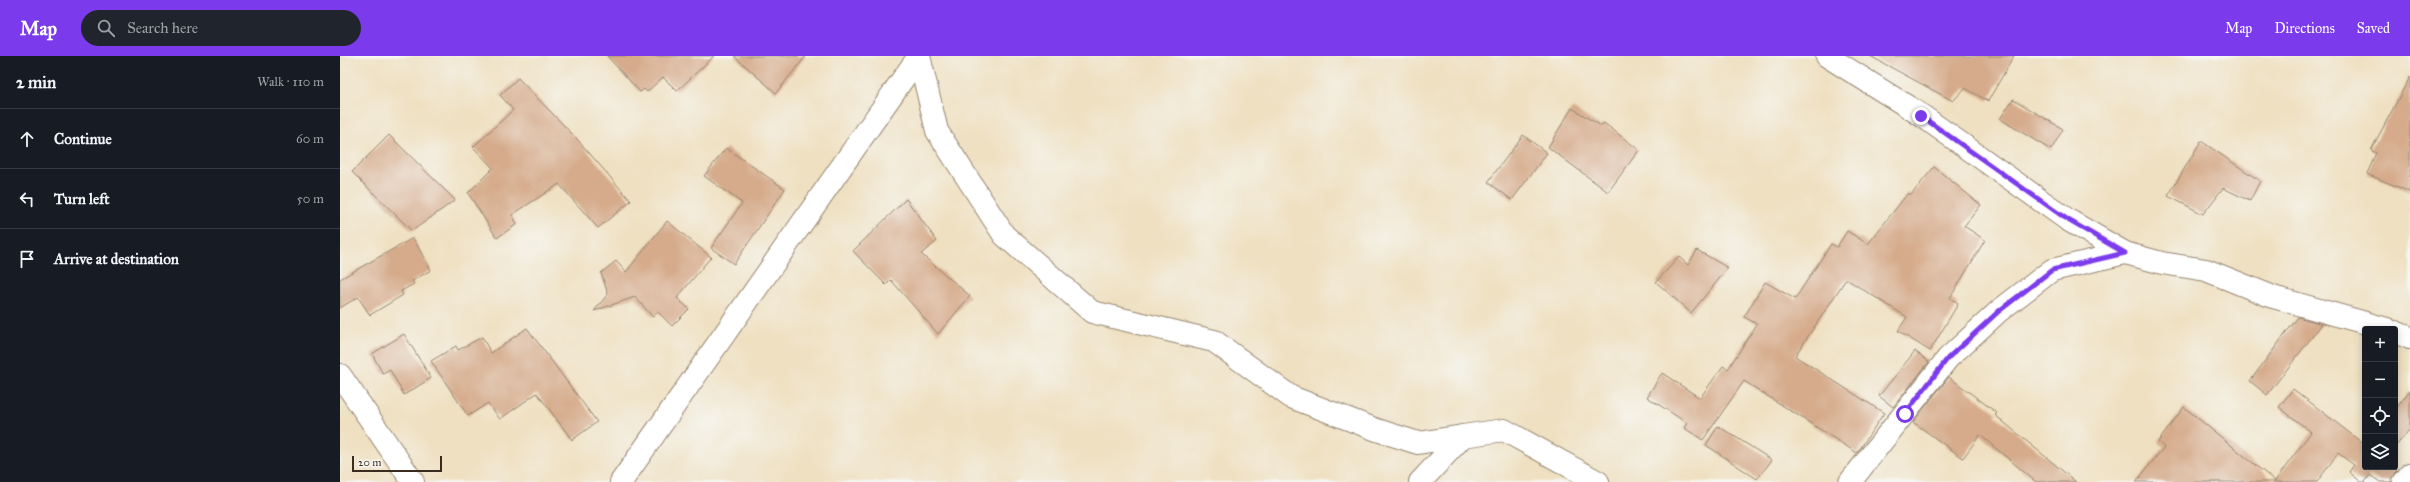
<!DOCTYPE html>
<html lang="en">
<head>
<meta charset="utf-8">
<style>
	body { margin:0; font-family:"IM FELL Great Primer",serif; background:#20242c; color:#f1f3f6 }
	.controls { position:absolute; right:12px; bottom:12px; display:grid; overflow:hidden; border-radius:4px; box-shadow:0 2px 10px #0003 }
	.controls button { width:36px; height:36px; display:grid; place-items:center; padding:0; border:0; border-bottom:1px solid #363941; background:#171b24; color:#f1f3f6; font:20px sans-serif }
	.scale { position:absolute; left:12px; bottom:10px; width:90px; box-sizing:border-box; padding-left:4px; border:2px solid #3b2a1e; border-top:0; font-size:11px; line-height:14px; white-space:nowrap; color:#3b2a1e; -webkit-text-stroke:3px #f6f6f2; paint-order:stroke }
	.stop { position:absolute; width:12px; height:12px; margin:-9px; border:3px solid #7c3aed; border-radius:50%; background:#fff }
	.stop.end { background:#7c3aed; border-color:#fff; box-shadow:0 1px 4px #0008 }
	.list { margin:0; padding:0; list-style:none }
	h2 { display:flex; justify-content:space-between; align-items:center; height:52px; margin:0; padding:0 16px; font-size:17px }
	h2 small { font-size:13px; font-weight:400; color:#9ea1a6 }
	.list li { display:grid; grid-template-columns:26px 1fr auto; gap:12px; align-items:center; box-sizing:border-box; height:60px; padding:0 16px; border-top:1px solid #363941 }
	.list b { display:block; font-size:15px; white-space:nowrap }
	.list em { font-size:13px; font-style:normal; color:#9ea1a6 }
	.icon { flex:none; width:22px; height:22px; fill:none; stroke:currentColor; stroke-width:2; stroke-linecap:round; stroke-linejoin:round }
	.map { position:relative; flex:none; width:2070px; height:426px; overflow:hidden }
	header { display:flex; align-items:center; gap:24px; box-sizing:border-box; height:56px; padding:0 20px; background:#7c3aed; color:#fff }
	header strong { font-size:19px }
	nav { display:flex; gap:22px; margin-inline-start:auto; font-size:14px }
	.search { width:280px; height:36px; background:#20242c; display:flex; align-items:center; gap:10px; box-sizing:border-box; padding:0 14px; border-radius:22px; color:#9ea1a6; font-size:15px }
	main { display:flex }
	aside { flex:1; background:#171b24 }
	.map>svg:first-child { display:block }
	.building { fill:#d6ab8b }
	.lines { fill:none; stroke-linecap:round; stroke-linejoin:round }
	.minor-casing { stroke:#958570; stroke-width:24 }
	.minor { stroke:#fff; stroke-width:22 }
	.route { stroke:#7c3aed; stroke-width:5 }
</style>
</head>
<body>
<header>
<strong>Map</strong>
<div class="search"><svg class="icon" aria-label="search" viewBox="0 0 24 24"><circle cx="10" cy="10" r="6"/><path d="M15 15l6 6"/></svg>Search here</div>
<nav><a>Map</a><a>Directions</a><a>Saved</a></nav>
</header>
<main>
<aside>
<h2>2 min<small>Walk · 110 m</small></h2>
<ul class="list">
<li><svg class="icon" aria-label="ahead" viewBox="0 0 24 24"><path d="M12 20V5M6 11l6-6 6 6"/></svg><div><b>Continue</b></div><em>60 m</em></li>
<li><svg class="icon" aria-label="left" viewBox="0 0 24 24"><path d="M17 20v-9H6M10 6l-5 5 5 5"/></svg><div><b>Turn left</b></div><em>50 m</em></li>
<li><svg class="icon" aria-label="arrive" viewBox="0 0 24 24"><path d="M6 21V4h12l-3 4 3 4H6"/></svg><div><b>Arrive at destination</b></div></li>
</ul>
</aside>
<div class="map">
<svg width="2070" height="426" viewBox="0 0 2070 426">
	<rect width="100%" height="100%" fill="#f6f6f2"/>
	<filter id="ink" filterUnits="userSpaceOnUse"><feTurbulence type="fractalNoise" baseFrequency=".025" numOctaves="2"/><feDisplacementMap in="SourceGraphic" scale="8" xChannelSelector="R" yChannelSelector="G"/><feConvolveMatrix kernelMatrix="1 2 1 2 8 2 1 2 1" color-interpolation-filters="sRGB"/></filter>
	<filter id="wash" filterUnits="userSpaceOnUse"><feTurbulence type="fractalNoise" baseFrequency=".012" numOctaves="4" result="noise"/><feDisplacementMap in="SourceGraphic" scale="16" xChannelSelector="R" yChannelSelector="G"/><feGaussianBlur stdDeviation="0.9" result="paint"/><feColorMatrix in="noise" values="0 0 0 0 0 0 0 0 0 0 0 0 0 0 0 0 0 1.4 0 .05"/><feComposite in="paint" operator="in"/></filter>
	<g filter="url(#wash)">
		<rect width="100%" height="100%" fill="#efe0c1"/>
		<g id="blocks">
			<g class="building">
				<polygon points="267,0 374,0 337,35 323,21 307,36 304,33 300,36"/>
				<polygon points="394,0 466,0 436,37"/>
				<polygon points="1530,0 1674,0 1648,45 1625,32 1613,45"/>
				<polygon points="2070,21 2070,136 2027,118 2036,97 2031,94"/>
				<polygon points="178,22 237,83 291,145 258,172 219,128 172,159 177,168 157,182 128,137 153,112 133,91 173,54 160,39"/>
				<polygon points="1673,43 1723,73 1711,94 1660,63"/>
				<polygon points="1232,52 1261,70 1264,67 1299,94 1268,136 1208,91"/>
				<polygon points="49,79 115,144 72,175 12,116"/>
				<polygon points="1183,79 1207,97 1172,144 1148,126"/>
				<polygon points="1861,85 1920,125 1910,145 1883,132 1863,158 1828,140"/>
				<polygon points="386,92 445,133 394,208 371,192 402,147 364,120"/>
				<polygon points="1594,111 1641,149 1624,170 1645,184 1610,242 1618,248 1590,295 1558,275 1567,261 1506,223 1455,300 1544,357 1517,397 1404,325 1363,384 1344,372 1347,367 1307,341 1322,317 1360,342 1383,310 1388,313 1417,268 1404,261 1425,226 1455,243 1491,188 1497,191 1507,175 1528,188 1568,137 1571,139"/>
				<polygon points="566,143 597,185 581,198 630,240 598,278 551,224 546,229 513,195"/>
				<polygon points="327,165 371,201 337,242 349,253 332,270 318,256 313,261 295,241 254,255 268,238 261,217 276,205 286,216"/>
				<polygon points="73,182 91,214 72,225 74,228 61,235 63,239 30,259 18,241 0,252 0,223"/>
				<polygon points="1357,194 1388,212 1351,257 1316,226 1339,201 1348,209"/>
				<polygon points="1958,261 1982,268 1927,339 1910,325"/>
				<polygon points="187,272 257,366 232,384 197,337 160,363 148,347 128,360 91,305 116,290 118,294 142,281 151,297"/>
				<polygon points="64,278 91,322 64,339 50,314 43,318 32,298"/>
				<polygon points="1575,295 1589,306 1553,351 1539,340"/>
				<polygon points="1609,321 1657,357 1655,359 1736,426 1696,426 1640,379 1623,402 1573,366"/>
				<polygon points="1953,333 2025,389 2025,411 2054,411 2057,414 2052,426 2040,426 2030,419 2025,426 2021,426 2009,416 2014,409 1998,397 1977,426 1796,426 1824,391 1818,386 1844,351 1935,425 1971,376 1939,351"/>
				<polygon points="2070,334 2070,373 2055,391 2055,354"/>
				<polygon points="1378,370 1432,404 1417,423 1366,389"/>
			</g>
		</g>
	</g>
	<g filter="url(#ink)">
		<use href="#blocks" fill-opacity="0" stroke="#958570" stroke-width="1"/>
		<g class="lines">
			<defs>
				<g id="minor">
					<polyline points="579,0 597,75 664,179 752,256 874,285 951,341 1037,374 1078,387 1123,380 1080,426"/>
					<polyline points="1487,0 1581,59 1728,164 1785,197 1822,207 1866,214 1933,241 2047,273"/>
					<polyline points="2055,276 2070,282"/>
					<polyline points="0,319 73,426"/>
					<polyline points="1123,380 1164,374 1258,426"/>
					<polyline points="281,426 579,0"/>
					<polyline points="1510,426 1608,302 1659,255 1712,214 1785,197"/>
					<polyline points="2064,426 2070,418"/>
				</g>
			</defs>
			<use href="#minor" class="minor-casing"/>
			<use href="#minor" class="minor"/>
		</g>
	</g>
	<g class="lines" filter="url(#ink)">
		<polyline class="route" points="1565,358 1608,302 1659,255 1712,214 1785,197 1728,164 1581,60"/>
	</g>
</svg>
<div class="controls">
<button>+</button>
<button>−</button>
<button><svg class="icon" aria-label="locate" viewBox="0 0 24 24"><circle cx="12" cy="12" r="6"/><path d="M12 2v4M12 18v4M2 12h4M18 12h4"/></svg></button>
<button><svg class="icon" aria-label="layers" viewBox="0 0 24 24"><path d="M12 4l9 5-9 5-9-5zM3 14l9 5 9-5"/></svg></button>
</div>
<div class="scale">20 m</div>
<div class="stop" style="left:1565px;top:358px"></div>
<div class="stop end" style="left:1581px;top:60px"></div>
</div>
</main>
</body>
</html>
